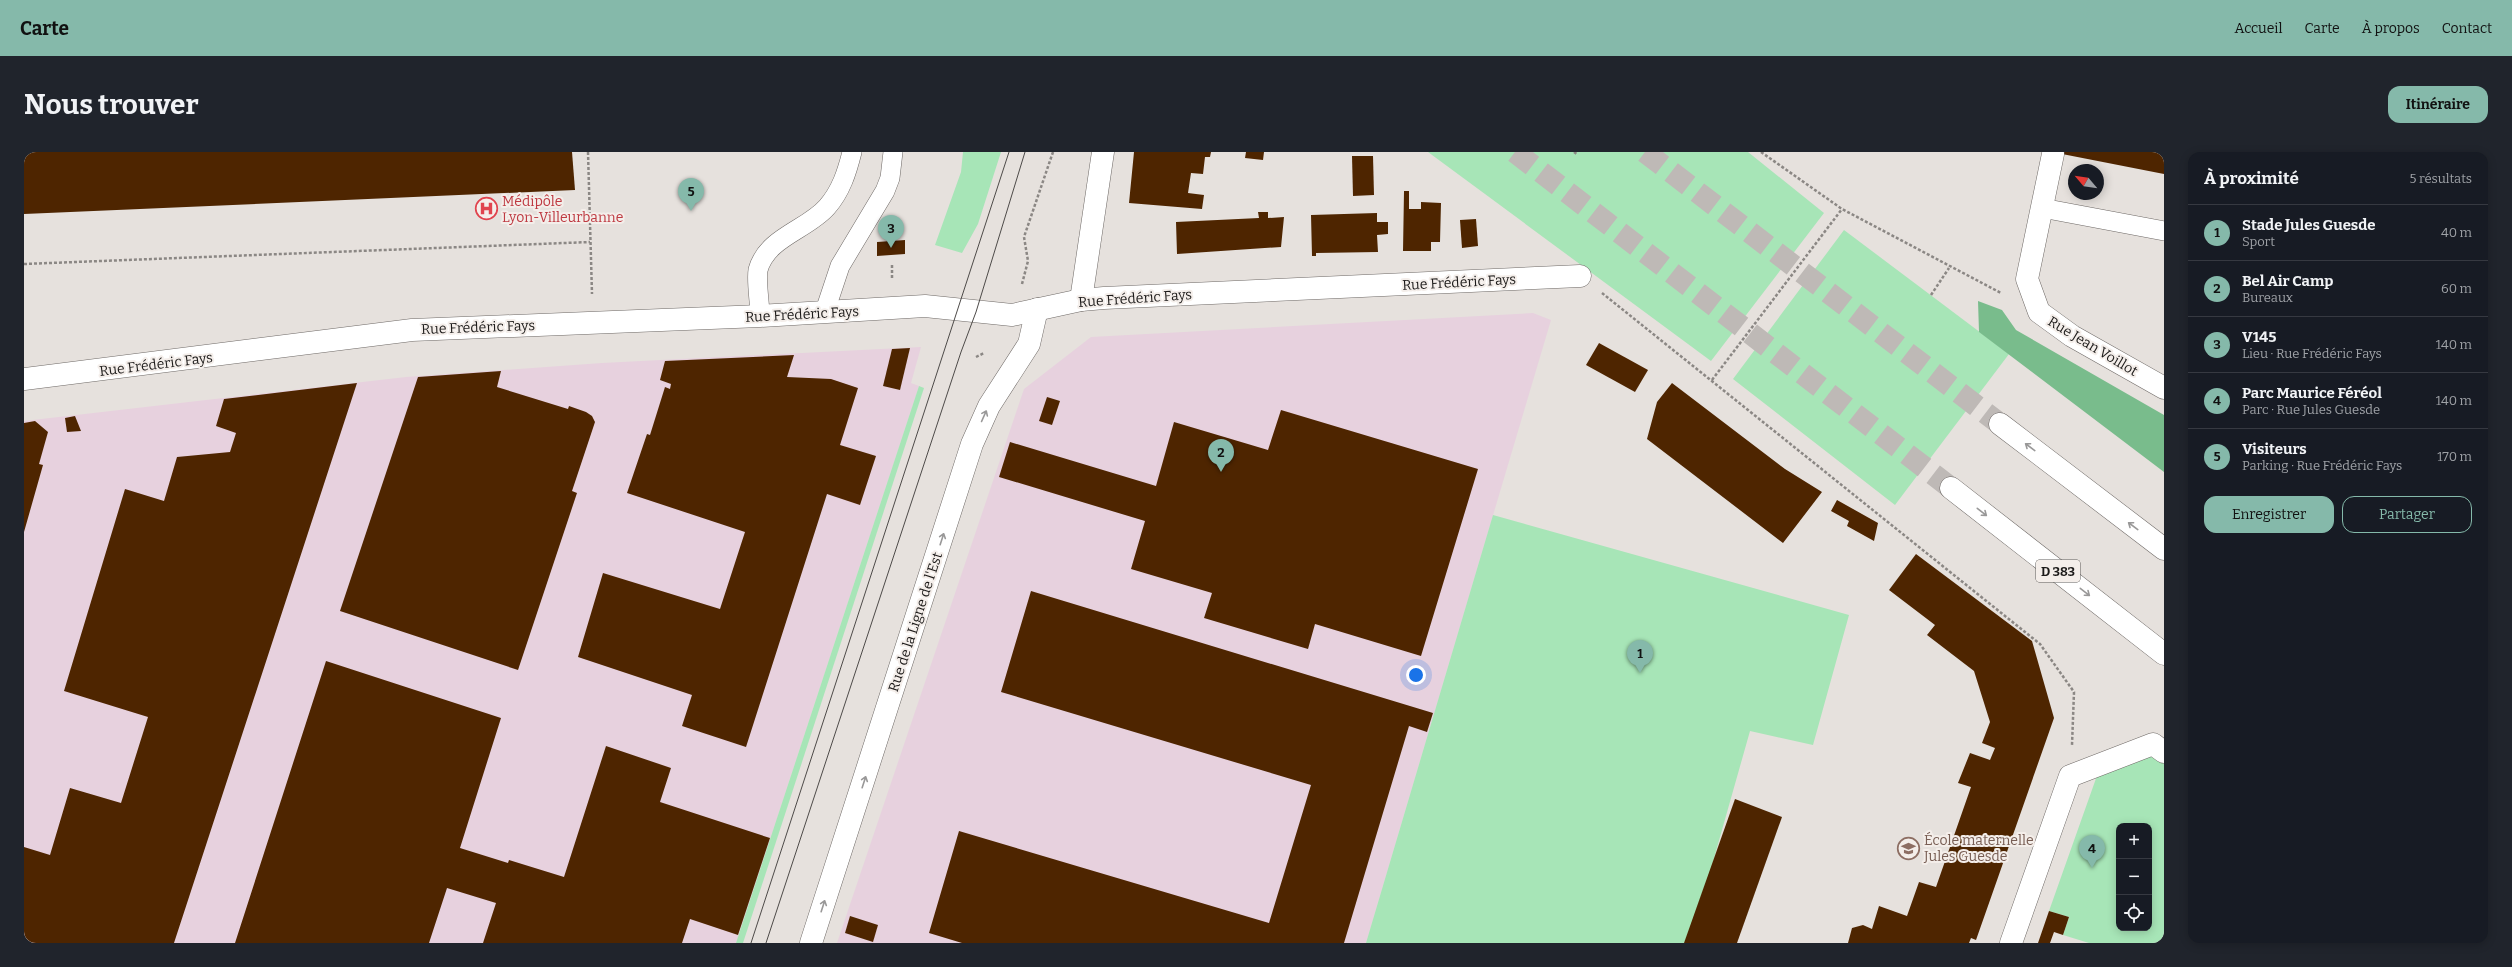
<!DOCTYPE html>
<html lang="fr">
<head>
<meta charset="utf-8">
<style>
	body { margin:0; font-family:Bitter,serif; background:#20242c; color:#f1f3f6 }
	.controls { position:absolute; right:12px; bottom:12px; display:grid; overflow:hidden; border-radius:8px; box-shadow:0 2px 10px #0003 }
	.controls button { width:36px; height:36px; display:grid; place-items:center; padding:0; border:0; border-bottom:1px solid #363941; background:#171b24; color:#f1f3f6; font:20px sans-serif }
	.compass { position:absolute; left:2044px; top:12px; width:36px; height:36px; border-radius:50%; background:#171b24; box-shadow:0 2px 10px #0003; rotate:299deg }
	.you { position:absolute; left:1392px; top:523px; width:14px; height:14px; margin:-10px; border:3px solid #fff; border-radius:50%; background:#1a73e8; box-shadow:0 0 0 6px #1a73e833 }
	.badge { display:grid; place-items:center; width:26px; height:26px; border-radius:50%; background:#85b9aa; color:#111; font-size:13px; font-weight:700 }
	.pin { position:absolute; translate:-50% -33px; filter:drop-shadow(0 1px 2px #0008) }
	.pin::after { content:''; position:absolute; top:21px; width:14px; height:12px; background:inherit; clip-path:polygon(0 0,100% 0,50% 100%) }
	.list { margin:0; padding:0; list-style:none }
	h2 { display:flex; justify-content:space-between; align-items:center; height:52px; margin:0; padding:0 16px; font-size:17px }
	h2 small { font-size:13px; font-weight:400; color:#9ea1a6 }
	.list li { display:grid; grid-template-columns:26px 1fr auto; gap:12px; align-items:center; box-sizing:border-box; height:56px; padding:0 16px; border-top:1px solid #363941 }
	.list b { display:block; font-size:15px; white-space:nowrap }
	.list p { margin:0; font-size:13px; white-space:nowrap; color:#9ea1a6 }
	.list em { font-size:13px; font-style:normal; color:#9ea1a6 }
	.actions { display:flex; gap:8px; padding:12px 16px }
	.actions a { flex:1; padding:9px 0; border:1px solid #85b9aa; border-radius:12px; text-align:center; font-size:14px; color:#85b9aa }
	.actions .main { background:#85b9aa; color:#111 }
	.icon { flex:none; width:22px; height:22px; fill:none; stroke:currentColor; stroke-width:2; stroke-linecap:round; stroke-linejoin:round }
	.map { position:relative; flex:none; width:2140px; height:791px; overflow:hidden; border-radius:12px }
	header { display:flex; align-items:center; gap:24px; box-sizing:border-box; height:56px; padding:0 20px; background:#85b9aa; color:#111 }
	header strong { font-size:19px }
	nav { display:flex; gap:22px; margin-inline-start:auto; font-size:14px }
	.intro { display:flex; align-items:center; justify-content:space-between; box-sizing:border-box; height:96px; padding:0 24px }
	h1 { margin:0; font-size:28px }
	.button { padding:10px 18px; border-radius:12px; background:#85b9aa; color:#111; font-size:14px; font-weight:700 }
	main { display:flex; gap:24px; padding:0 24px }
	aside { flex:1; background:#171b24; border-radius:12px; box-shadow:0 2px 10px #0003 }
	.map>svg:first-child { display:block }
	.industrial { fill:#e7d1de }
	.green { fill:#a7e5b7; fill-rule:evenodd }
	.forest { fill:#79bc8c }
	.building { fill:#4e2500 }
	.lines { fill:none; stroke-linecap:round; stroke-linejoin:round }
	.highway-tunnel { stroke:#beb9b6; stroke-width:22; stroke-dasharray:22 11; stroke-linecap:butt }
	.lane-casing { stroke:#6e6966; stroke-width:20 }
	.street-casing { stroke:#6e6966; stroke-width:23 }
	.highway-casing { stroke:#6e6966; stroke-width:23 }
	.path { stroke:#8b8784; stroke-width:2.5; stroke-dasharray:3 2; stroke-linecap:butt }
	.lane { stroke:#fff; stroke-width:19 }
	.street { stroke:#fff; stroke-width:22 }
	.highway { stroke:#fff; stroke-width:22 }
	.tram { stroke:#4d4a48; stroke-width:1 }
	.path-bridge { stroke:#8b8784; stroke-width:2.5; stroke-dasharray:3 2; stroke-linecap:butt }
	.oneway { stroke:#999898 }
	.labels { text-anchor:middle; stroke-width:4; stroke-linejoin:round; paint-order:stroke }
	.shield { fill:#f4eeea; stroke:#5d5a58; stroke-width:1 }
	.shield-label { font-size:13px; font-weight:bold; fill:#1c1a19 }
	.health-label { font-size:14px; fill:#be3a42; stroke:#f4eeea; text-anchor:start }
	.street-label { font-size:14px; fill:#1c1a19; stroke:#f4eeea }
	.education-label { font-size:14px; fill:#785e54; stroke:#f4eeea; text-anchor:start }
</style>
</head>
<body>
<header>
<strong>Carte</strong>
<nav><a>Accueil</a><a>Carte</a><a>À propos</a><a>Contact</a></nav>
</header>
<div class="intro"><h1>Nous trouver</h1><a class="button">Itinéraire</a></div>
<main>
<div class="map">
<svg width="2140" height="791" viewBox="0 0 2140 791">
	<rect width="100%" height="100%" fill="#e6e1dd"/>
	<g class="industrial">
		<polygon points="1509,161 1527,168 1342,791 813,791 1000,237 1067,185"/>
		<polygon points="897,195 887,231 895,234 712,791 0,791 0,269 382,225 578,211"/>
	</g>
	<g class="green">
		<polygon points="939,0 977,0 954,72 938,101 911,93 937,20"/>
		<polygon points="1404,0 1724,0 1800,61 1687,209"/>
		<polygon points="1820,78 1985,202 1871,353 1709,227"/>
		<polygon points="895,234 900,236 719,791 712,791"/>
		<polygon points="1469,363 1825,463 1789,593 1726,579 1666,791 1342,791"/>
		<path d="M2124 600 2140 612V791H2065L2039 783 2045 765 2025 759 2075 618ZM2095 674H2125V776H2095Z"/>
	</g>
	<polygon class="forest" points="1954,149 1978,158 1992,178 2140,263 2140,320 1955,180"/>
	<g class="building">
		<polygon points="0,0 548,0 551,38 0,62"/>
		<polygon points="1110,0 1187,0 1186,5 1181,5 1179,22 1167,21 1164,41 1180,43 1178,57 1105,51"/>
		<polygon points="1222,0 1240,0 1239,8 1221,6"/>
		<polygon points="2033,0 2140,0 2140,22 2033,1"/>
		<polygon points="1328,4 1349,4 1350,43 1329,44"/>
		<polygon points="1380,39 1385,39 1385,57 1397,57 1397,50 1417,51 1416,90 1407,90 1407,99 1379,99"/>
		<polygon points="1234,60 1244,60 1244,66 1260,65 1257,95 1153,102 1152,70 1235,66"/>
		<polygon points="1353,61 1353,70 1364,70 1364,82 1353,83 1354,100 1292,101 1292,104 1288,104 1287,63"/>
		<polygon points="1452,67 1454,94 1438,96 1436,68"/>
		<polygon points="881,88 881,102 853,104 853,90"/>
		<polygon points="1575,191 1624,218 1611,240 1562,213"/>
		<polygon points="886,196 876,238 859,234 868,197"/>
		<polygon points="770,203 763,225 807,227 834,236 816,293 852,304 836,353 803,342 722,595 658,574 668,543 554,505 579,421 696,457 721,380 603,341 623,282 626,283 641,235 646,237 647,232 636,228 641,209"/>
		<polygon points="477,219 473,235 544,257 545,254 562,260 568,264 571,270 548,339 553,341 494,518 316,459 394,225"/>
		<polygon points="333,231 150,791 0,791 0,695 26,703 46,636 97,651 124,565 40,539 101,337 140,349 153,305 206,300 212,281 192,274 200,247"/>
		<polygon points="1648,231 1761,317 1798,340 1759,391 1623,287 1633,250"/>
		<polygon points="1023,245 1036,249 1028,273 1015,269"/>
		<polygon points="1257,258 1454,317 1397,504 1291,472 1284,497 1180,466 1188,441 1107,417 1121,369 975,325 986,290 1132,334 1150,270 1244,298"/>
		<polygon points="51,264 57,279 43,280 41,266"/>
		<polygon points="11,269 24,280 15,312 19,313 0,380 0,271"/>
		<polygon points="1813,348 1854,371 1850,389 1823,374 1825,369 1807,359"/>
		<polygon points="1892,402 2008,489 2030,566 1952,788 1947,786 1945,791 1824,791 1828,776 1839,773 1848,777 1855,754 1883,764 1895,730 1912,735 1947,635 1934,631 1946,601 1966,608 1971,596 1958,591 1966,570 1950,519 1903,483 1911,473 1865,438"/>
		<polygon points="1007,439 1409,561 1403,580 1385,574 1320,791 938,791 905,781 935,679 1245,771 1287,633 977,540"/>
		<polygon points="302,509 477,566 436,696 484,711 485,708 540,725 582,594 647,616 636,650 746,686 714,783 666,767 658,791 459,791 472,751 423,736 405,791 211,791"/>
		<polygon points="1711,647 1758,665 1713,791 1660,791"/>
		<polygon points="2025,759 2045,765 2039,783 2030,780 2026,791 2014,791"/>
		<polygon points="826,764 854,773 849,790 821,781"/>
	</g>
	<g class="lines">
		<g class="highway-tunnel">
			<polyline points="1491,0 1927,336"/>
			<polyline points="1621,0 1976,272"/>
		</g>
		<defs>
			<g id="lane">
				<polyline points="2018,56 2140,79"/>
				<polyline points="801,159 816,114 861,39 866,26 869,0"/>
				<path d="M736 164C736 152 732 129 734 118 743 85 783 78 803 55 817 39 823 20 828 0"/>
			</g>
			<g id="street">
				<polyline points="2029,2 2003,127 2015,160 2048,184 2140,236"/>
				<polyline points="1057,148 1079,0"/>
				<polyline points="0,227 388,178 736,164 901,154 988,163 1057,148 1080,146 1556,124"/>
				<polyline points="787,791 948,292 965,254 1005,192 1013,157"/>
				<polyline points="1987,791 2046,624 2129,592 2140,600"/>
			</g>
			<g id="highway">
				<polyline points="1976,272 2140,397"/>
				<polyline points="1927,336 2140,502"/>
			</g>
		</defs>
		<use href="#lane" class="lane-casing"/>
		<use href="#street" class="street-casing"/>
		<use href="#highway" class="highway-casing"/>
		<g class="path">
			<polyline points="564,0 568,142"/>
			<polyline points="1550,0 1554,3"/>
			<polyline points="1737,0 1818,57 1977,141"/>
			<polyline points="0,112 566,90"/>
			<polyline points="868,113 868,128"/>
			<polyline points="998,132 1004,109 1000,85 1029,0"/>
			<polyline points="1578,141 2016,492 2050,540 2048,593"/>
			<polyline points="1907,143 1925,116"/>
			<polyline points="952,205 960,201"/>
		</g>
		<use href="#lane" class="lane"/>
		<use href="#street" class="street"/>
		<use href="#highway" class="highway"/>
		<g class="tram">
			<polyline points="727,791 985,0"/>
			<polyline points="742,791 937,200 952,160 1001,0"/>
		</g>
		<polyline class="path-bridge" points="1688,228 1818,57"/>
	</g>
	<defs><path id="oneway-shaft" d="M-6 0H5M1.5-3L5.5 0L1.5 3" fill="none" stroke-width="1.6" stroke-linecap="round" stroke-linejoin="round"/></defs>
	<g class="oneway">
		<use href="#oneway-shaft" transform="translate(960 264) rotate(-66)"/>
		<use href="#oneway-shaft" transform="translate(2006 295) rotate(-143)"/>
		<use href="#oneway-shaft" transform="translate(1958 360) rotate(38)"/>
		<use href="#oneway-shaft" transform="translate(2109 374) rotate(-143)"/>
		<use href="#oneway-shaft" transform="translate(918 387) rotate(-72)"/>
		<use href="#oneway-shaft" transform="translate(2061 440) rotate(38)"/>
		<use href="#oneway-shaft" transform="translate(840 630) rotate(-72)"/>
		<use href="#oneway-shaft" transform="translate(799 754) rotate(-72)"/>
	</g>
	<defs>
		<symbol id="hospital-ring" viewBox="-11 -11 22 22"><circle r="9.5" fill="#f4eeea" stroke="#e0444e" stroke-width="1.5"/><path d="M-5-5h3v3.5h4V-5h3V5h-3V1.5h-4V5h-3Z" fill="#e0444e"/></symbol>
		<symbol id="school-ring" viewBox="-11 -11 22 22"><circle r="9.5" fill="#f4eeea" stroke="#8d6e63" stroke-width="1.5"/><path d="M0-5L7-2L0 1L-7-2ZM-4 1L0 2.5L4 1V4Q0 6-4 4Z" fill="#8d6e63"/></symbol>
	</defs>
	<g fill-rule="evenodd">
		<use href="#hospital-ring" x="450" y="44" width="25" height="25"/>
		<use href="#school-ring" x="1872" y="684" width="25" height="25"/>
	</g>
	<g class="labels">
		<rect class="shield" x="2012" y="408" width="44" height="22" rx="3"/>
		<g class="shield-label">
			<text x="2034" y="424">D 383</text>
		</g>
		<g class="health-label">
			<text x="478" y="54">Médipôle<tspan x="478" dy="16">Lyon-Villeurbanne</tspan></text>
		</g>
		<g class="street-label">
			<text transform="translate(1435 130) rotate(-3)" y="5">Rue Frédéric Fays</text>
			<text transform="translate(1111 146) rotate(-4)" y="5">Rue Frédéric Fays</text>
			<text transform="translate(778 162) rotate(-3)" y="5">Rue Frédéric Fays</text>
			<text transform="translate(454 175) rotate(-2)" y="5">Rue Frédéric Fays</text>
			<text transform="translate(2069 194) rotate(31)" y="5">Rue Jean Voillot</text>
			<text transform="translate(132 212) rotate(-7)" y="5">Rue Frédéric Fays</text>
			<text transform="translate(891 470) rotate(-72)" y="5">Rue de la Ligne de l'Est</text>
		</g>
		<g class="education-label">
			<text x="1900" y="693">École maternelle<tspan x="1900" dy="16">Jules Guesde</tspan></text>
		</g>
	</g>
</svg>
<div class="controls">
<button>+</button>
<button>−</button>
<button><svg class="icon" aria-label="locate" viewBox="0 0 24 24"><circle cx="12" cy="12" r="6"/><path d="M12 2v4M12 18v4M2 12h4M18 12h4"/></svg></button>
</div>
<svg class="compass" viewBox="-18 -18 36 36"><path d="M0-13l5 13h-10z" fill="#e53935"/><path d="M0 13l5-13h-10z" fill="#9ea1a6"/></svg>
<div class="you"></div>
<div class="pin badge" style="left:1616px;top:521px">1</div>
<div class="pin badge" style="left:1197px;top:320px">2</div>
<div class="pin badge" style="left:867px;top:96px">3</div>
<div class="pin badge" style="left:2068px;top:716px">4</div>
<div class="pin badge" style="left:667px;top:59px">5</div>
</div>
<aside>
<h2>À proximité<small>5 résultats</small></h2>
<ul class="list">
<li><span class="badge">1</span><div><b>Stade Jules Guesde</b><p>Sport</p></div><em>40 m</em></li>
<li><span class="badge">2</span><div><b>Bel Air Camp</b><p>Bureaux</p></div><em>60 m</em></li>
<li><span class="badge">3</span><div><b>V145</b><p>Lieu · Rue Frédéric Fays</p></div><em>140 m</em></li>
<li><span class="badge">4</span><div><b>Parc Maurice Féréol</b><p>Parc · Rue Jules Guesde</p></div><em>140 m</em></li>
<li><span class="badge">5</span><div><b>Visiteurs</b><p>Parking · Rue Frédéric Fays</p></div><em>170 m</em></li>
</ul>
<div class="actions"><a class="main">Enregistrer</a><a>Partager</a></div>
</aside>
</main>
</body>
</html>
